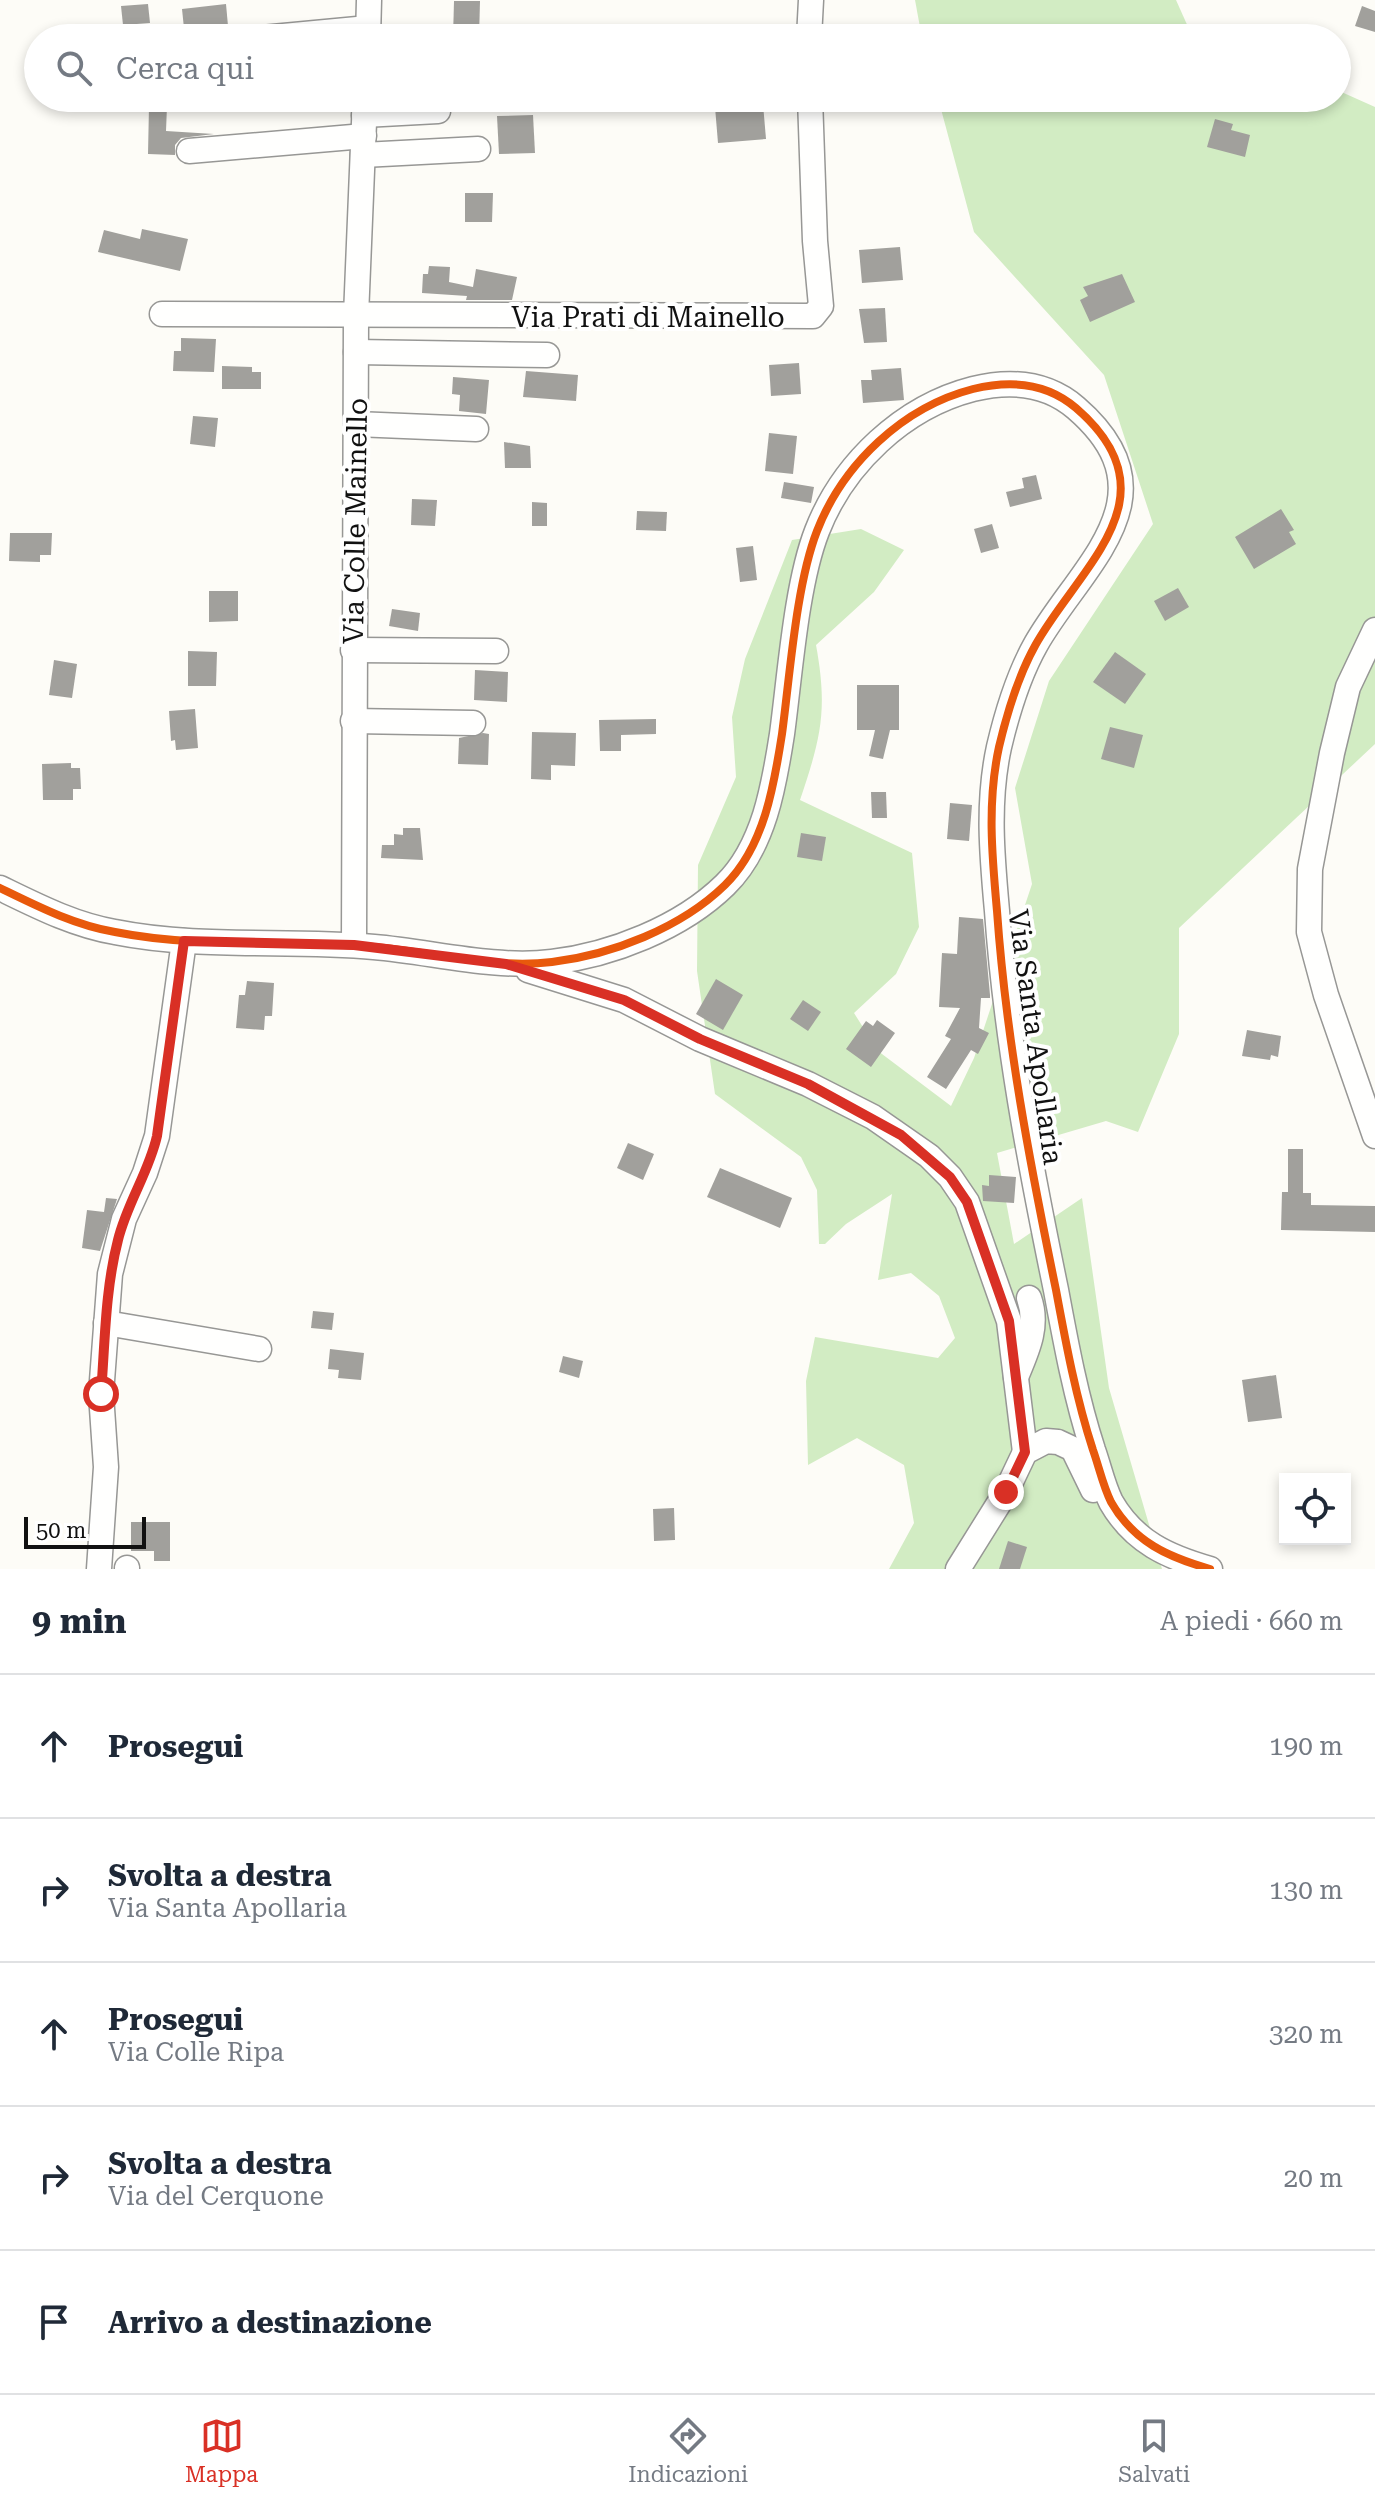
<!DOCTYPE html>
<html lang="it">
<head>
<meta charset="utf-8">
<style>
	body { margin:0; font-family:"Roboto Serif",serif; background:#f6f6f7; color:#1f2937 }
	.controls { position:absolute; right:24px; bottom:24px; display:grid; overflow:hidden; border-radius:0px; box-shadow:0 4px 12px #0003 }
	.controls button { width:72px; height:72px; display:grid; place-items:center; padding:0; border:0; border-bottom:2px solid #e0e1e3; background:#fff; color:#1f2937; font:40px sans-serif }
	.scale { position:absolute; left:24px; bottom:20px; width:122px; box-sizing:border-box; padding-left:8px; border:4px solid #111; border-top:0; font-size:22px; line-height:28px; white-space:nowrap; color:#111; -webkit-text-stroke:6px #fff; paint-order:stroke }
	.stop { position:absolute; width:24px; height:24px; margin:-18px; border:6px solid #d93025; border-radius:50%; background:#fff }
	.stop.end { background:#d93025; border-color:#fff; box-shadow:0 2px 8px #0008 }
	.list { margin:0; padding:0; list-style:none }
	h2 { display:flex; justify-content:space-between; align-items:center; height:104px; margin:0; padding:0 32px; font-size:34px }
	h2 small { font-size:26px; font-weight:400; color:#747a83 }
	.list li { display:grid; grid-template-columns:52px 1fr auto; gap:24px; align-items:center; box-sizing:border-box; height:144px; padding:0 32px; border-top:2px solid #e0e1e3 }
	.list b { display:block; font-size:30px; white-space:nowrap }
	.list p { margin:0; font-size:26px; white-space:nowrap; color:#747a83 }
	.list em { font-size:26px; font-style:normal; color:#747a83 }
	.icon { flex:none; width:44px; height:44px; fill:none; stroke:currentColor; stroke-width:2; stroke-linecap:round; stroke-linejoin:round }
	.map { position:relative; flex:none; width:1375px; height:1569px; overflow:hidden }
	.search { position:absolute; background:#fff; box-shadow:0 4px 12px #0003; left:24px; right:24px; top:24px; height:88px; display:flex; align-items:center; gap:20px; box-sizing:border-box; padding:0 28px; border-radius:44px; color:#747a83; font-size:30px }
	.sheet { height:824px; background:#fff }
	nav { display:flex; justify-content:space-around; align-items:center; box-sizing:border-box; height:112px; border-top:2px solid #e0e1e3; background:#fff; font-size:22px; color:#747a83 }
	nav a { display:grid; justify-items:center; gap:4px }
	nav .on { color:#d93025 }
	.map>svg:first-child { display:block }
	.forest { fill:#d2ecc3 }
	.building { fill:#a1a09c }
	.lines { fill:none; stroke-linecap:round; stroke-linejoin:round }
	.minor-casing { stroke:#979795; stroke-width:27 }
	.minor { stroke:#fffffe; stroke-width:24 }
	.cycleway-casing { stroke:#fff; stroke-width:13 }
	.cycleway { stroke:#e8590c; stroke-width:8 }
	.route { stroke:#d93025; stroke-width:10 }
	.labels { text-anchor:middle; stroke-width:8; stroke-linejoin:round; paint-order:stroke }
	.street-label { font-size:28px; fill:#111; stroke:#fff }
</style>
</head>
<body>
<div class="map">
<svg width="1375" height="1569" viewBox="0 0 1375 1569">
	<rect width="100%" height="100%" fill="#fdfcf7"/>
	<g class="forest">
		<polygon points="915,0 1176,0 1193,38 922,38"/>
		<path d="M1337 90 1375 107V744L1179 928V1034L1138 1132 1106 1121 997 1153 1014 1244 1082 1198 1109 1388 1162 1569H889L914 1523 904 1465 857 1438 808 1465 806 1381 815 1337 938 1358 955 1338 939 1296 911 1273 878 1280 892 1194 846 1224 825 1244H819L817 1190 801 1157 715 1094 697 971 698 865 736 777 732 717 745 659 792 540 861 529 904 550 874 592 816 645C828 710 821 738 800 800L912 853 919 927 896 974 854 1013 878 1051 951 1106 974 1058 1032 884 1015 788 1049 681 1153 524 1104 375 974 232 938 98H1337Z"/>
	</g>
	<g class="building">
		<polygon points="454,1 480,1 479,38 453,38"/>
		<polygon points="148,4 150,23 123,25 121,6"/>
		<polygon points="226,4 229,37 185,38 182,9"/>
		<polygon points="1362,6 1375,11 1375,32 1355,26"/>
		<polygon points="763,104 766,139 718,143 715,107"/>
		<polygon points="149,106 167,106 166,131 214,134 181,138 175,145 175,155 148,154"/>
		<polygon points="533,115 535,153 499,154 497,116"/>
		<polygon points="1215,119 1233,124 1231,130 1250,135 1245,157 1207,147"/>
		<polygon points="465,193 493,193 492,222 465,222"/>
		<polygon points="142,229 188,239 180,271 98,252 104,230 140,239"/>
		<polygon points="900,247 903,280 862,283 859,250"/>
		<polygon points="429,266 450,267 449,282 473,287 476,269 517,277 512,300 466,300 467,296 422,293 423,274 428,274"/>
		<polygon points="1122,274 1135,302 1090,322 1080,300 1088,296 1083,287"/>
		<polygon points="885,308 887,342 864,343 859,309"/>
		<polygon points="181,338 216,339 214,372 173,371 174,351 181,351"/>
		<polygon points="799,363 801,394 771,396 769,365"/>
		<polygon points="222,366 252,367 252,372 261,372 261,389 222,389"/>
		<polygon points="901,368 904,400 863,403 861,380 872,380 871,370"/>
		<polygon points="526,371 578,375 576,401 523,397"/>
		<polygon points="453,377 489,380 486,414 459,411 460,395 452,394"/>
		<polygon points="193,416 218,418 215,447 190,444"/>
		<polygon points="769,433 797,436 793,474 765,471"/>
		<polygon points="504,442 530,446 531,468 505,468"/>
		<polygon points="1036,475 1042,499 1010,507 1006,492 1024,488 1022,478"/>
		<polygon points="784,482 814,487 811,503 781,498"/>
		<polygon points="412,499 437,500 435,526 411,525"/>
		<polygon points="532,502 547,503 547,526 532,526"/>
		<polygon points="1281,509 1294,530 1289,532 1296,544 1254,569 1235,537"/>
		<polygon points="637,511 667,512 666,531 636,530"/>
		<polygon points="992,524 999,548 981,553 974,529"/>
		<polygon points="10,533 52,533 51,555 40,555 40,562 9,561"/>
		<polygon points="753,546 757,580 740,582 736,548"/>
		<polygon points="1178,588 1189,607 1165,621 1154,601"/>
		<polygon points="209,591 238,591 238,621 209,622"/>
		<polygon points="392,609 420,613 418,631 389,626"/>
		<polygon points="188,651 217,652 216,686 188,686"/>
		<polygon points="1115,652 1146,674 1125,704 1093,682"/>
		<polygon points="54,660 77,664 72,698 49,695"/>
		<polygon points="475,670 508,672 507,702 474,700"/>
		<polygon points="857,685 899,685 899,730 890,730 883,759 869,756 875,730 857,730"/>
		<polygon points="195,709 198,748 176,750 175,740 171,741 169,711"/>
		<polygon points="656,719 656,734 621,735 621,751 600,751 599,720"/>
		<polygon points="1110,727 1143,735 1134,768 1101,759"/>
		<polygon points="532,732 576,733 575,766 551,765 551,780 531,779"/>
		<polygon points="483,733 489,734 488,765 458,764 459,738"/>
		<polygon points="71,763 71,768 80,768 81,789 73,789 73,800 43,800 42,764"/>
		<polygon points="871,792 886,792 887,818 872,818"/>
		<polygon points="950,803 972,805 969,841 947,839"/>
		<polygon points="403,828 420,828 423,860 381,858 382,845 394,845 394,834 403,835"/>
		<polygon points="801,833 826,837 822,861 797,857"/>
		<polygon points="959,917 983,919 990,995 990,998 981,998 979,1028 989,1033 978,1054 971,1050 946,1089 927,1077 951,1039 945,1036 960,1008 939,1007 942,953 957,954"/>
		<polygon points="716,979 743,995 723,1030 696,1014"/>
		<polygon points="247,981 274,983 272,1016 265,1016 264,1030 236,1028 239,995 245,995"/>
		<polygon points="803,1000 821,1012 808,1031 790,1019"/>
		<polygon points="877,1020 895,1033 871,1067 846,1049 866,1021 873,1026"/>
		<polygon points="1247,1030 1281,1036 1278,1057 1271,1055 1270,1060 1242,1056"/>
		<polygon points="628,1143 654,1154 643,1180 617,1168"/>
		<polygon points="1288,1149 1303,1149 1303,1193 1311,1193 1311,1205 1375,1206 1375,1232 1281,1230 1282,1192 1288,1192"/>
		<polygon points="720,1168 792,1198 780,1228 707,1197"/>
		<polygon points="989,1175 1016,1177 1014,1203 983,1201 982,1185 989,1186"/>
		<polygon points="106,1198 117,1199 100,1251 82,1248 87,1210 104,1212"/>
		<polygon points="313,1311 334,1313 332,1330 311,1328"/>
		<polygon points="330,1349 364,1353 361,1380 338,1378 339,1370 328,1369"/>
		<polygon points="563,1356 583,1361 579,1378 559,1372"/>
		<polygon points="1276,1375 1282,1418 1248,1422 1242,1380"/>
		<polygon points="674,1508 675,1540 654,1541 653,1509"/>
		<polygon points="131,1522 170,1522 170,1561 154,1561 154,1551 131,1551"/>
		<polygon points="1008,1541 1027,1547 1020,1569 999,1569"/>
	</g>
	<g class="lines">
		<defs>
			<g id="minor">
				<polyline points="262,38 368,28"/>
				<polyline points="368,38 369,0"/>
				<polyline points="809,38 811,0"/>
				<polyline points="364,115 438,111"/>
				<polyline points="189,151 364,136"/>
				<polyline points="363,155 478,149"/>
				<polyline points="162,314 813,316 821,306 815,241 810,98"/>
				<polyline points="356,352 547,355"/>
				<polyline points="356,424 476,429"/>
				<polyline points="1375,630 1348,687 1332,753 1310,869 1309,932 1326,995 1375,1136"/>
				<polyline points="353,650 496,651"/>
				<polyline points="353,721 473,723"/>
				<path d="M0 888C37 906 74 925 115 932 200 949 288 939 374 947 433 952 493 969 552 962 611 955 681 928 725 885 764 847 774 786 782 734 790 675 796 585 817 531 843 464 903 407 973 389 1010 380 1047 383 1076 408 1178 496 1080 566 1036 644 1019 674 1007 713 999 747 987 802 992 856 997 911 1006 1039 1030 1164 1056 1290 1066 1344 1076 1398 1093 1450 1099 1467 1103 1486 1111 1502 1134 1542 1168 1557 1210 1569"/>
				<polyline points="354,945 356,316 365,98"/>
				<polyline points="528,970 624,1000 700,1039 808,1084 873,1117 929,1156 950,1177 967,1202 1009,1321 1025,1452"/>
				<polyline points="106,1323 259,1349"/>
				<path d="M1016 1377C1027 1351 1039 1326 1029 1298"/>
				<polyline points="99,1569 106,1467 101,1394 110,1274 124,1219 145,1173 157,1136 184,941"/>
				<polyline points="127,1569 127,1568"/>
				<polyline points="958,1569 1006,1492 1025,1452 1046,1441 1058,1442 1073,1449 1093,1490"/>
			</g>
		</defs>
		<use href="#minor" class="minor-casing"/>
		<use href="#minor" class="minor"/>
		<defs>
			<path id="cycleway" d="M0 888C37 906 74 925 115 932 200 949 288 939 374 947 433 952 493 969 552 962 611 955 681 928 725 885 764 847 774 786 782 734 790 675 796 585 817 531 843 464 903 407 973 389 1010 380 1047 383 1076 408 1178 496 1080 566 1036 644 1019 674 1007 713 999 747 987 802 992 856 997 911 1006 1039 1030 1164 1056 1290 1066 1344 1076 1398 1093 1450 1099 1467 1103 1486 1111 1502 1134 1542 1168 1557 1210 1569"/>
		</defs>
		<use href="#cycleway" class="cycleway-casing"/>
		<use href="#cycleway" class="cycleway"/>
	</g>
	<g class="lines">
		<path class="route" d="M101 1394C105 1343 105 1290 118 1240 127 1203 149 1172 157 1136L184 941 354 945 506 964 624 1000 700 1039 808 1084 901 1135 950 1177 967 1202 1009 1321 1025 1452 1006 1492"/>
	</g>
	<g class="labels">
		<g class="street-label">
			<text x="648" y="327">Via Prati di Mainello</text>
			<text transform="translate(355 521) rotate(-89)" y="10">Via Colle Mainello</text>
			<text transform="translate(1036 1037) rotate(82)" y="10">Via Santa Apollaria</text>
		</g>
	</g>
</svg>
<div class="controls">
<button><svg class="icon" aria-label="locate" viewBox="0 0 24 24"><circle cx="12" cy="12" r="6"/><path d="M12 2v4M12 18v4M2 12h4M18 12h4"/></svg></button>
</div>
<div class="scale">50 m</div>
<div class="stop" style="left:101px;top:1394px"></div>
<div class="stop end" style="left:1006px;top:1492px"></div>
<div class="search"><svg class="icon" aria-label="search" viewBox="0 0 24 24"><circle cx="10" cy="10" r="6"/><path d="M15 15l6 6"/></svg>Cerca qui</div>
</div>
<section class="sheet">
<h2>9 min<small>A piedi · 660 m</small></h2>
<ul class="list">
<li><svg class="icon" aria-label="ahead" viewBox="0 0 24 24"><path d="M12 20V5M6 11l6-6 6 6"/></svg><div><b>Prosegui</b></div><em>190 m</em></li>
<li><svg class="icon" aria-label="right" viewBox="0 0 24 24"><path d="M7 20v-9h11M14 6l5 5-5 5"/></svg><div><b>Svolta a destra</b><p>Via Santa Apollaria</p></div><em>130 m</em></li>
<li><svg class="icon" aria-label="ahead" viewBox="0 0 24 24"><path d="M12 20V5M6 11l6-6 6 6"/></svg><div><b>Prosegui</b><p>Via Colle Ripa</p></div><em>320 m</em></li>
<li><svg class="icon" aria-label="right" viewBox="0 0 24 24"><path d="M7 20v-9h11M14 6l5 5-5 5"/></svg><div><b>Svolta a destra</b><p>Via del Cerquone</p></div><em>20 m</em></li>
<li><svg class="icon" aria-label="arrive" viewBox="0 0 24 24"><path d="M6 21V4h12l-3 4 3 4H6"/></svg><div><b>Arrivo a destinazione</b></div></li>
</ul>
</section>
<nav>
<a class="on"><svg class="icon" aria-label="map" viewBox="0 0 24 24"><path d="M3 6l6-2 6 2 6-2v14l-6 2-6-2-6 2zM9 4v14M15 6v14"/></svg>Mappa</a>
<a><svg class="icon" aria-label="directions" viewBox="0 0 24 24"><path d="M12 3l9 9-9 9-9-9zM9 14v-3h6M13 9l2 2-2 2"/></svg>Indicazioni</a>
<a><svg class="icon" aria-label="saved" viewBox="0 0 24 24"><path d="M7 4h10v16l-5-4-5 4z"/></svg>Salvati</a>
</nav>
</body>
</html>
